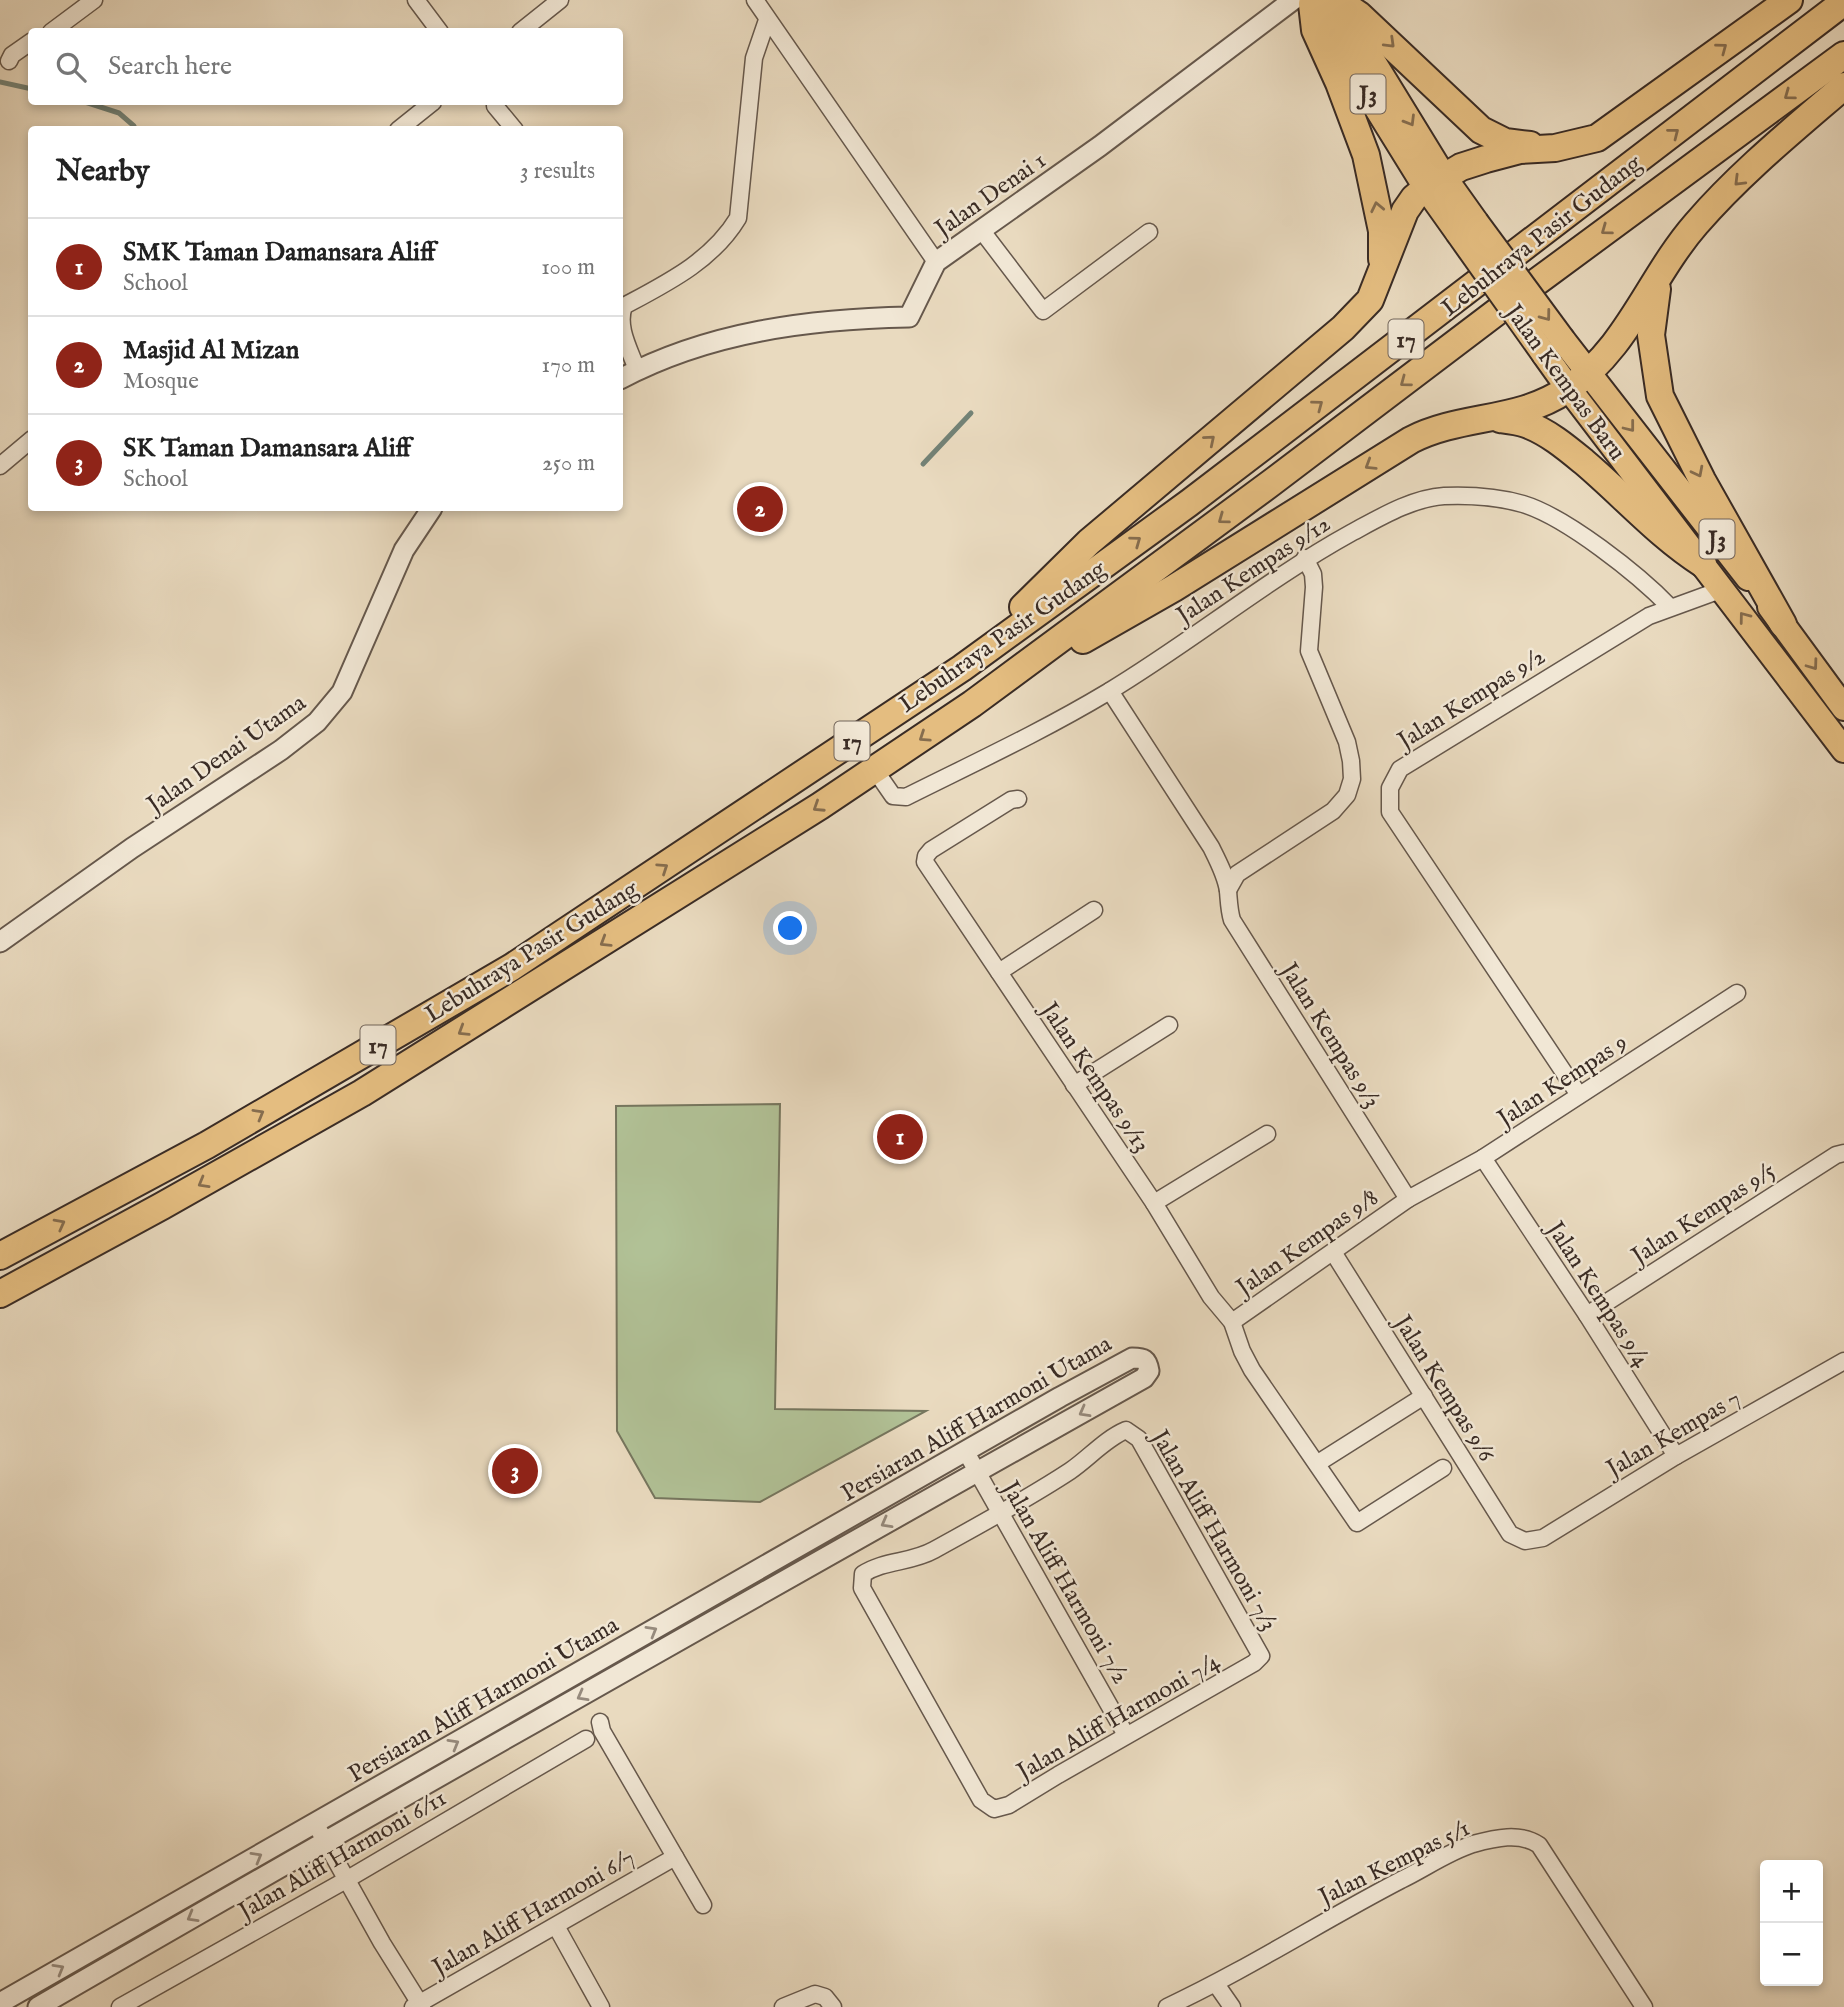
<!DOCTYPE html>
<html lang="en">
<head>
<meta charset="utf-8">
<style>
	body { margin:0; font-family:"IM FELL English",serif; background:#f6f6f6; color:#222 }
	.controls { position:absolute; right:21px; bottom:21px; display:grid; overflow:hidden; border-radius:7px; box-shadow:0 4px 10px #0003 }
	.controls button { width:63px; height:63px; display:grid; place-items:center; padding:0; border:0; border-bottom:2px solid #e0e0e0; background:#fff; color:#222; font:35px sans-serif }
	.you { position:absolute; left:791px; top:929px; width:24px; height:24px; margin:-18px; border:5px solid #fff; border-radius:50%; background:#1a73e8; box-shadow:0 0 0 10px #1a73e833 }
	.badge { display:grid; place-items:center; width:46px; height:46px; border-radius:50%; background:#8f2418; color:#fff; font-size:23px; font-weight:700 }
	.pin { position:absolute; translate:-50% -50%; border:4px solid #fff; box-shadow:0 2px 7px #0006 }
	.list { margin:0; padding:0; list-style:none }
	h2 { display:flex; justify-content:space-between; align-items:center; height:91px; margin:0; padding:0 28px; font-size:30px }
	h2 small { font-size:23px; font-weight:400; color:#767676 }
	.list li { display:grid; grid-template-columns:46px 1fr auto; gap:21px; align-items:center; box-sizing:border-box; height:98px; padding:0 28px; border-top:2px solid #e0e0e0 }
	.list b { display:block; font-size:26px; white-space:nowrap }
	.list p { margin:0; font-size:23px; white-space:nowrap; color:#767676 }
	.list em { font-size:23px; font-style:normal; color:#767676 }
	.icon { flex:none; width:38px; height:38px; fill:none; stroke:currentColor; stroke-width:2; stroke-linecap:round; stroke-linejoin:round }
	.map { position:relative; flex:none; width:1844px; height:2007px; overflow:hidden }
	.search { position:absolute; background:#fff; box-shadow:0 4px 10px #0003; left:28px; top:28px; width:595px; height:77px; display:flex; align-items:center; gap:18px; box-sizing:border-box; padding:0 24px; border-radius:7px; color:#767676; font-size:26px }
	.panel { position:absolute; background:#fff; box-shadow:0 4px 10px #0003; left:28px; top:126px; width:595px; height:385px; border-radius:7px }
	.map>svg:first-child { display:block }
	.grass { fill:#b1c196; stroke:#76765e; stroke-width:2 }
	.lines { fill:none; stroke-linecap:round; stroke-linejoin:round }
	.stream { stroke:#738276; stroke-width:5 }
	.minor-casing { stroke:#66584c; stroke-width:19 }
	.tertiary-casing { stroke:#66584c; stroke-width:23 }
	.primary-casing { stroke:#3a2c25; stroke-width:28 }
	.trunk-casing { stroke:#3a2c25; stroke-width:30 }
	.minor { stroke:#f1e7d5; stroke-width:16 }
	.tertiary { stroke:#f1e7d5; stroke-width:19 }
	.primary { stroke:#e4bd80; stroke-width:24 }
	.trunk { stroke:#e4bd80; stroke-width:26 }
	.primary-bridge-casing { stroke:#3a2c25; stroke-width:28; stroke-linecap:butt }
	.primary-bridge { stroke:#e4bd80; stroke-width:24 }
	.oneway { stroke:#866d4e }
	.oneway2 { stroke:#968a7d }
	.labels { text-anchor:middle; stroke-width:5; stroke-linejoin:round; paint-order:stroke }
	.shield { fill:#f1e7d5; stroke:#71645a; stroke-width:2 }
	.shield-label { font-size:23px; font-weight:bold; fill:#3a2c25 }
	.street-label { font-size:24px; fill:#3a2c25; stroke:#f1e7d5 }
</style>
</head>
<body>
<div class="map">
<svg width="1844" height="2007" viewBox="0 0 1844 2007">
	<rect width="100%" height="100%" fill="#e9dabf"/>
	<filter id="stains"><feTurbulence type="fractalNoise" baseFrequency=".00286" numOctaves="4"/><feColorMatrix values="0 0 0 0 .2 0 0 0 0 .09 0 0 0 0 .02 0 0 0 .5 -.17"/></filter>
	<radialGradient id="worn" r=".72"><stop offset=".6" stop-color="#630" stop-opacity="0"/><stop offset="1" stop-color="#630" stop-opacity=".3"/></radialGradient>
	<polygon class="grass" points="780,1104 775,1409 926,1411 760,1502 655,1498 617,1431 616,1106"/>
	<g class="lines">
		<g class="stream">
			<polyline points="0,82 32,89"/>
			<polyline points="85,102 119,113 134,126"/>
			<polyline points="923,464 971,413"/>
		</g>
		<defs>
			<g id="minor">
				<polyline points="416,0 440,32"/>
				<polyline points="755,0 936,262"/>
				<polyline points="51,32 94,0"/>
				<polyline points="520,32 560,0"/>
				<polyline points="9,61 12,55 32,41"/>
				<polyline points="495,102 495,106 515,130"/>
				<polyline points="398,130 433,102"/>
				<polyline points="982,231 1043,311 1149,232"/>
				<path d="M637 370C630 350 616 327 624 306 667 283 712 261 738 218L754 58 767 20"/>
				<polyline points="0,466 32,439"/>
				<path d="M1110 691 1211 847C1218 861 1226 876 1228 891 1229 902 1229 910 1232 920L1408 1199"/>
				<path d="M875 770 893 796 906 797C974 763 1043 731 1108 692 1191 642 1266 580 1351 533 1379 518 1412 498 1444 496 1469 495 1499 497 1523 504 1566 517 1638 574 1670 607"/>
				<polyline points="1018,799 1011,800 931,850 926,856 925,862 1154,1203 1211,1297 1232,1322 1242,1351 1252,1370 1357,1523 1443,1468"/>
				<polyline points="1228,890 1237,874 1333,811 1347,795 1352,779 1351,761 1347,742 1309,651 1314,587 1313,574 1305,558"/>
				<polyline points="999,972 1094,910"/>
				<polyline points="1074,1085 1169,1025"/>
				<polyline points="1579,1095 1390,812 1390,788 1400,769 1649,616 1723,589"/>
				<polyline points="1483,1158 1587,1315 1676,1456"/>
				<polyline points="1154,1203 1267,1134"/>
				<polyline points="1333,1252 1510,1534 1525,1541 1543,1538 1676,1456 1844,1361"/>
				<polyline points="1587,1315 1836,1155 1844,1153"/>
				<polyline points="1232,1322 1408,1199 1483,1158 1737,993"/>
				<path d="M1126 1430 1139 1439 1261 1656 1254 1663 1058 1775 1009 1805 994 1809 981 1800 862 1588 863 1574C884 1560 911 1563 934 1550 979 1525 1026 1500 1070 1471 1089 1458 1105 1439 1126 1430Z"/>
				<polyline points="966,1452 1126,1735"/>
				<polyline points="1318,1463 1424,1396"/>
				<polyline points="600,1722 602,1731 703,1905"/>
				<polyline points="315,1823 382,1943 422,2007"/>
				<polyline points="556,1926 601,2007"/>
				<polyline points="1216,1984 1232,2007"/>
				<polyline points="120,2007 346,1880 586,1739"/>
				<polyline points="413,2007 675,1857"/>
				<polyline points="783,2007 815,1994 825,1997 833,2007"/>
				<path d="M1167 2007C1248 1969 1322 1921 1401 1880 1424 1869 1448 1852 1473 1844 1495 1838 1520 1832 1539 1845L1644 2007"/>
			</g>
			<g id="tertiary">
				<path d="M620 379C709 332 808 319 909 317L936 262 1100 146 1293 0"/>
				<polyline points="0,942 132,848 281,750 317,722 342,692 404,550 432,508"/>
				<path d="M0 2003 1060 1397 1132 1358C1144 1358 1147 1359 1149 1371L1144 1378C774 1586 405 1794 38 2007"/>
			</g>
			<g id="primary">
				<polyline points="1336,1 1444,177 1476,222"/>
				<polyline points="1317,12 1426,188 1458,233"/>
				<polyline points="1563,340 1748,578"/>
				<polyline points="1544,354 1569,389 1844,750"/>
				<polyline points="1770,607 1844,708"/>
			</g>
			<g id="trunk">
				<polyline points="1337,0 1359,15 1481,130 1505,142 1530,145"/>
				<polyline points="1312,4 1315,30 1339,83 1366,155 1382,231 1382,259"/>
				<polyline points="1657,289 1651,335 1660,396 1702,480 1783,624"/>
				<path d="M1500 419C1508 420 1518 421 1526 424 1548 432 1567 448 1584 462 1624 496 1659 536 1703 564"/>
				<polyline points="1023,607 1089,542 1343,328 1370,300 1405,211 1414,198 1426,188 1461,167 1486,159 1520,150 1555,148 1597,138 1789,0"/>
				<path d="M1083 640 1174 588 1411 440C1462 414 1517 423 1566 390 1628 349 1649 278 1696 224 1740 173 1793 130 1844 86"/>
				<polyline points="0,1256 207,1145 512,967 962,668 1189,503 1844,2"/>
				<polyline points="0,1294 162,1206 362,1093 820,806 972,704 1271,483 1523,292 1844,55"/>
			</g>
		</defs>
		<use href="#minor" class="minor-casing"/>
		<use href="#tertiary" class="tertiary-casing"/>
		<use href="#primary" class="primary-casing"/>
		<use href="#trunk" class="trunk-casing"/>
		<use href="#minor" class="minor"/>
		<use href="#tertiary" class="tertiary"/>
		<use href="#primary" class="primary"/>
		<use href="#trunk" class="trunk"/>
		<defs>
			<g id="primary-bridge">
				<polyline points="1476,222 1563,340"/>
				<polyline points="1458,233 1544,354"/>
			</g>
		</defs>
		<use href="#primary-bridge" class="primary-bridge-casing"/>
		<use href="#primary-bridge" class="primary-bridge"/>
	</g>
	<defs><path id="oneway-chevron" d="M-2-3.5L2.5 0L-2 3.5" fill="none" stroke-width="1.6" stroke-linecap="round" stroke-linejoin="round" transform="scale(1.75)"/></defs>
	<g class="oneway">
		<use href="#oneway-chevron" transform="translate(1390 43) rotate(44)"/>
		<use href="#oneway-chevron" transform="translate(1722 48) rotate(-37)"/>
		<use href="#oneway-chevron" transform="translate(1789 95) rotate(144)"/>
		<use href="#oneway-chevron" transform="translate(1410 121) rotate(59)"/>
		<use href="#oneway-chevron" transform="translate(1674 133) rotate(-38)"/>
		<use href="#oneway-chevron" transform="translate(1739 181) rotate(135)"/>
		<use href="#oneway-chevron" transform="translate(1377 207) rotate(-102)"/>
		<use href="#oneway-chevron" transform="translate(1606 230) rotate(144)"/>
		<use href="#oneway-chevron" transform="translate(1546 316) rotate(53)"/>
		<use href="#oneway-chevron" transform="translate(1405 382) rotate(143)"/>
		<use href="#oneway-chevron" transform="translate(1318 405) rotate(-37)"/>
		<use href="#oneway-chevron" transform="translate(1630 427) rotate(52)"/>
		<use href="#oneway-chevron" transform="translate(1210 440) rotate(-40)"/>
		<use href="#oneway-chevron" transform="translate(1370 465) rotate(148)"/>
		<use href="#oneway-chevron" transform="translate(1698 472) rotate(63)"/>
		<use href="#oneway-chevron" transform="translate(1223 519) rotate(144)"/>
		<use href="#oneway-chevron" transform="translate(1136 541) rotate(-36)"/>
		<use href="#oneway-chevron" transform="translate(1744 617) rotate(-127)"/>
		<use href="#oneway-chevron" transform="translate(1813 665) rotate(54)"/>
		<use href="#oneway-chevron" transform="translate(924 737) rotate(146)"/>
		<use href="#oneway-chevron" transform="translate(818 807) rotate(147)"/>
		<use href="#oneway-chevron" transform="translate(663 868) rotate(-34)"/>
		<use href="#oneway-chevron" transform="translate(605 942) rotate(148)"/>
		<use href="#oneway-chevron" transform="translate(463 1031) rotate(148)"/>
		<use href="#oneway-chevron" transform="translate(259 1114) rotate(-30)"/>
		<use href="#oneway-chevron" transform="translate(203 1183) rotate(150)"/>
		<use href="#oneway-chevron" transform="translate(60 1224) rotate(-28)"/>
	</g>
	<g class="oneway2">
		<use href="#oneway-chevron" transform="translate(1084 1412) rotate(151)"/>
		<use href="#oneway-chevron" transform="translate(886 1523) rotate(151)"/>
		<use href="#oneway-chevron" transform="translate(652 1631) rotate(-30)"/>
		<use href="#oneway-chevron" transform="translate(582 1696) rotate(151)"/>
		<use href="#oneway-chevron" transform="translate(454 1744) rotate(-30)"/>
		<use href="#oneway-chevron" transform="translate(257 1857) rotate(-30)"/>
		<use href="#oneway-chevron" transform="translate(192 1917) rotate(150)"/>
		<use href="#oneway-chevron" transform="translate(59 1969) rotate(-30)"/>
	</g>
	<g class="labels">
		<g class="shield">
			<rect x="1350.5" y="74.5" width="35" height="39" rx="5"/>
			<rect x="1388.5" y="319.5" width="35" height="39" rx="5"/>
			<rect x="1699.5" y="519.5" width="35" height="39" rx="5"/>
			<rect x="834.5" y="721.5" width="35" height="39" rx="5"/>
			<rect x="360.5" y="1025.5" width="35" height="39" rx="5"/>
		</g>
		<g class="shield-label">
			<text x="1368" y="102">J3</text>
			<text x="1406" y="347">17</text>
			<text x="1717" y="547">J3</text>
			<text x="852" y="749">17</text>
			<text x="378" y="1053">17</text>
		</g>
		<g class="street-label">
			<text transform="translate(990 194) rotate(-35)" y="8">Jalan Denai 1</text>
			<text transform="translate(1541 235) rotate(-38)" y="8">Lebuhraya Pasir Gudang</text>
			<text transform="translate(1566 382) rotate(54)" y="8">Jalan Kempas Baru</text>
			<text transform="translate(1253 569) rotate(-33)" y="8">Jalan Kempas 9/12</text>
			<text transform="translate(1002 636) rotate(-35)" y="8">Lebuhraya Pasir Gudang</text>
			<text transform="translate(1471 698) rotate(-32)" y="8">Jalan Kempas 9/2</text>
			<text transform="translate(226 753) rotate(-35)" y="8">Jalan Denai Utama</text>
			<text transform="translate(531 951) rotate(-32)" y="8">Lebuhraya Pasir Gudang</text>
			<text transform="translate(1331 1035) rotate(58)" y="8">Jalan Kempas 9/3</text>
			<text transform="translate(1096 1077) rotate(56)" y="8">Jalan Kempas 9/13</text>
			<text transform="translate(1562 1080) rotate(-33)" y="8">Jalan Kempas 9</text>
			<text transform="translate(1703 1213) rotate(-33)" y="8">Jalan Kempas 9/5</text>
			<text transform="translate(1307 1242) rotate(-35)" y="8">Jalan Kempas 9/8</text>
			<text transform="translate(1599 1294) rotate(57)" y="8">Jalan Kempas 9/4</text>
			<text transform="translate(1445 1388) rotate(58)" y="8">Jalan Kempas 9/6</text>
			<text transform="translate(976 1418) rotate(-30)" y="8">Persiaran Aliff Harmoni Utama</text>
			<text transform="translate(1673 1433) rotate(-30)" y="8">Jalan Kempas 7</text>
			<text transform="translate(1215 1530) rotate(60)" y="8">Jalan Aliff Harmoni 7/3</text>
			<text transform="translate(1066 1582) rotate(60)" y="8">Jalan Aliff Harmoni 7/2</text>
			<text transform="translate(483 1699) rotate(-30)" y="8">Persiaran Aliff Harmoni Utama</text>
			<text transform="translate(1118 1716) rotate(-30)" y="8">Jalan Aliff Harmoni 7/4</text>
			<text transform="translate(342 1854) rotate(-30)" y="8">Jalan Aliff Harmoni 6/11</text>
			<text transform="translate(1394 1862) rotate(-26)" y="8">Jalan Kempas 5/1</text>
			<text transform="translate(533 1912) rotate(-30)" y="8">Jalan Aliff Harmoni 6/7</text>
		</g>
	</g>
	<rect width="100%" height="100%" filter="url(#stains)"/>
	<rect width="100%" height="100%" fill="url(#worn)"/>
</svg>
<div class="controls">
<button>+</button>
<button>−</button>
</div>
<div class="you"></div>
<div class="pin badge" style="left:900px;top:1137px">1</div>
<div class="pin badge" style="left:760px;top:509px">2</div>
<div class="pin badge" style="left:515px;top:1471px">3</div>
<div class="search"><svg class="icon" aria-label="search" viewBox="0 0 24 24"><circle cx="10" cy="10" r="6"/><path d="M15 15l6 6"/></svg>Search here</div>
<section class="panel">
<h2>Nearby<small>3 results</small></h2>
<ul class="list">
<li><span class="badge">1</span><div><b>SMK Taman Damansara Aliff</b><p>School</p></div><em>100 m</em></li>
<li><span class="badge">2</span><div><b>Masjid Al Mizan</b><p>Mosque</p></div><em>170 m</em></li>
<li><span class="badge">3</span><div><b>SK Taman Damansara Aliff</b><p>School</p></div><em>250 m</em></li>
</ul>
</section>
</div>
</body>
</html>
